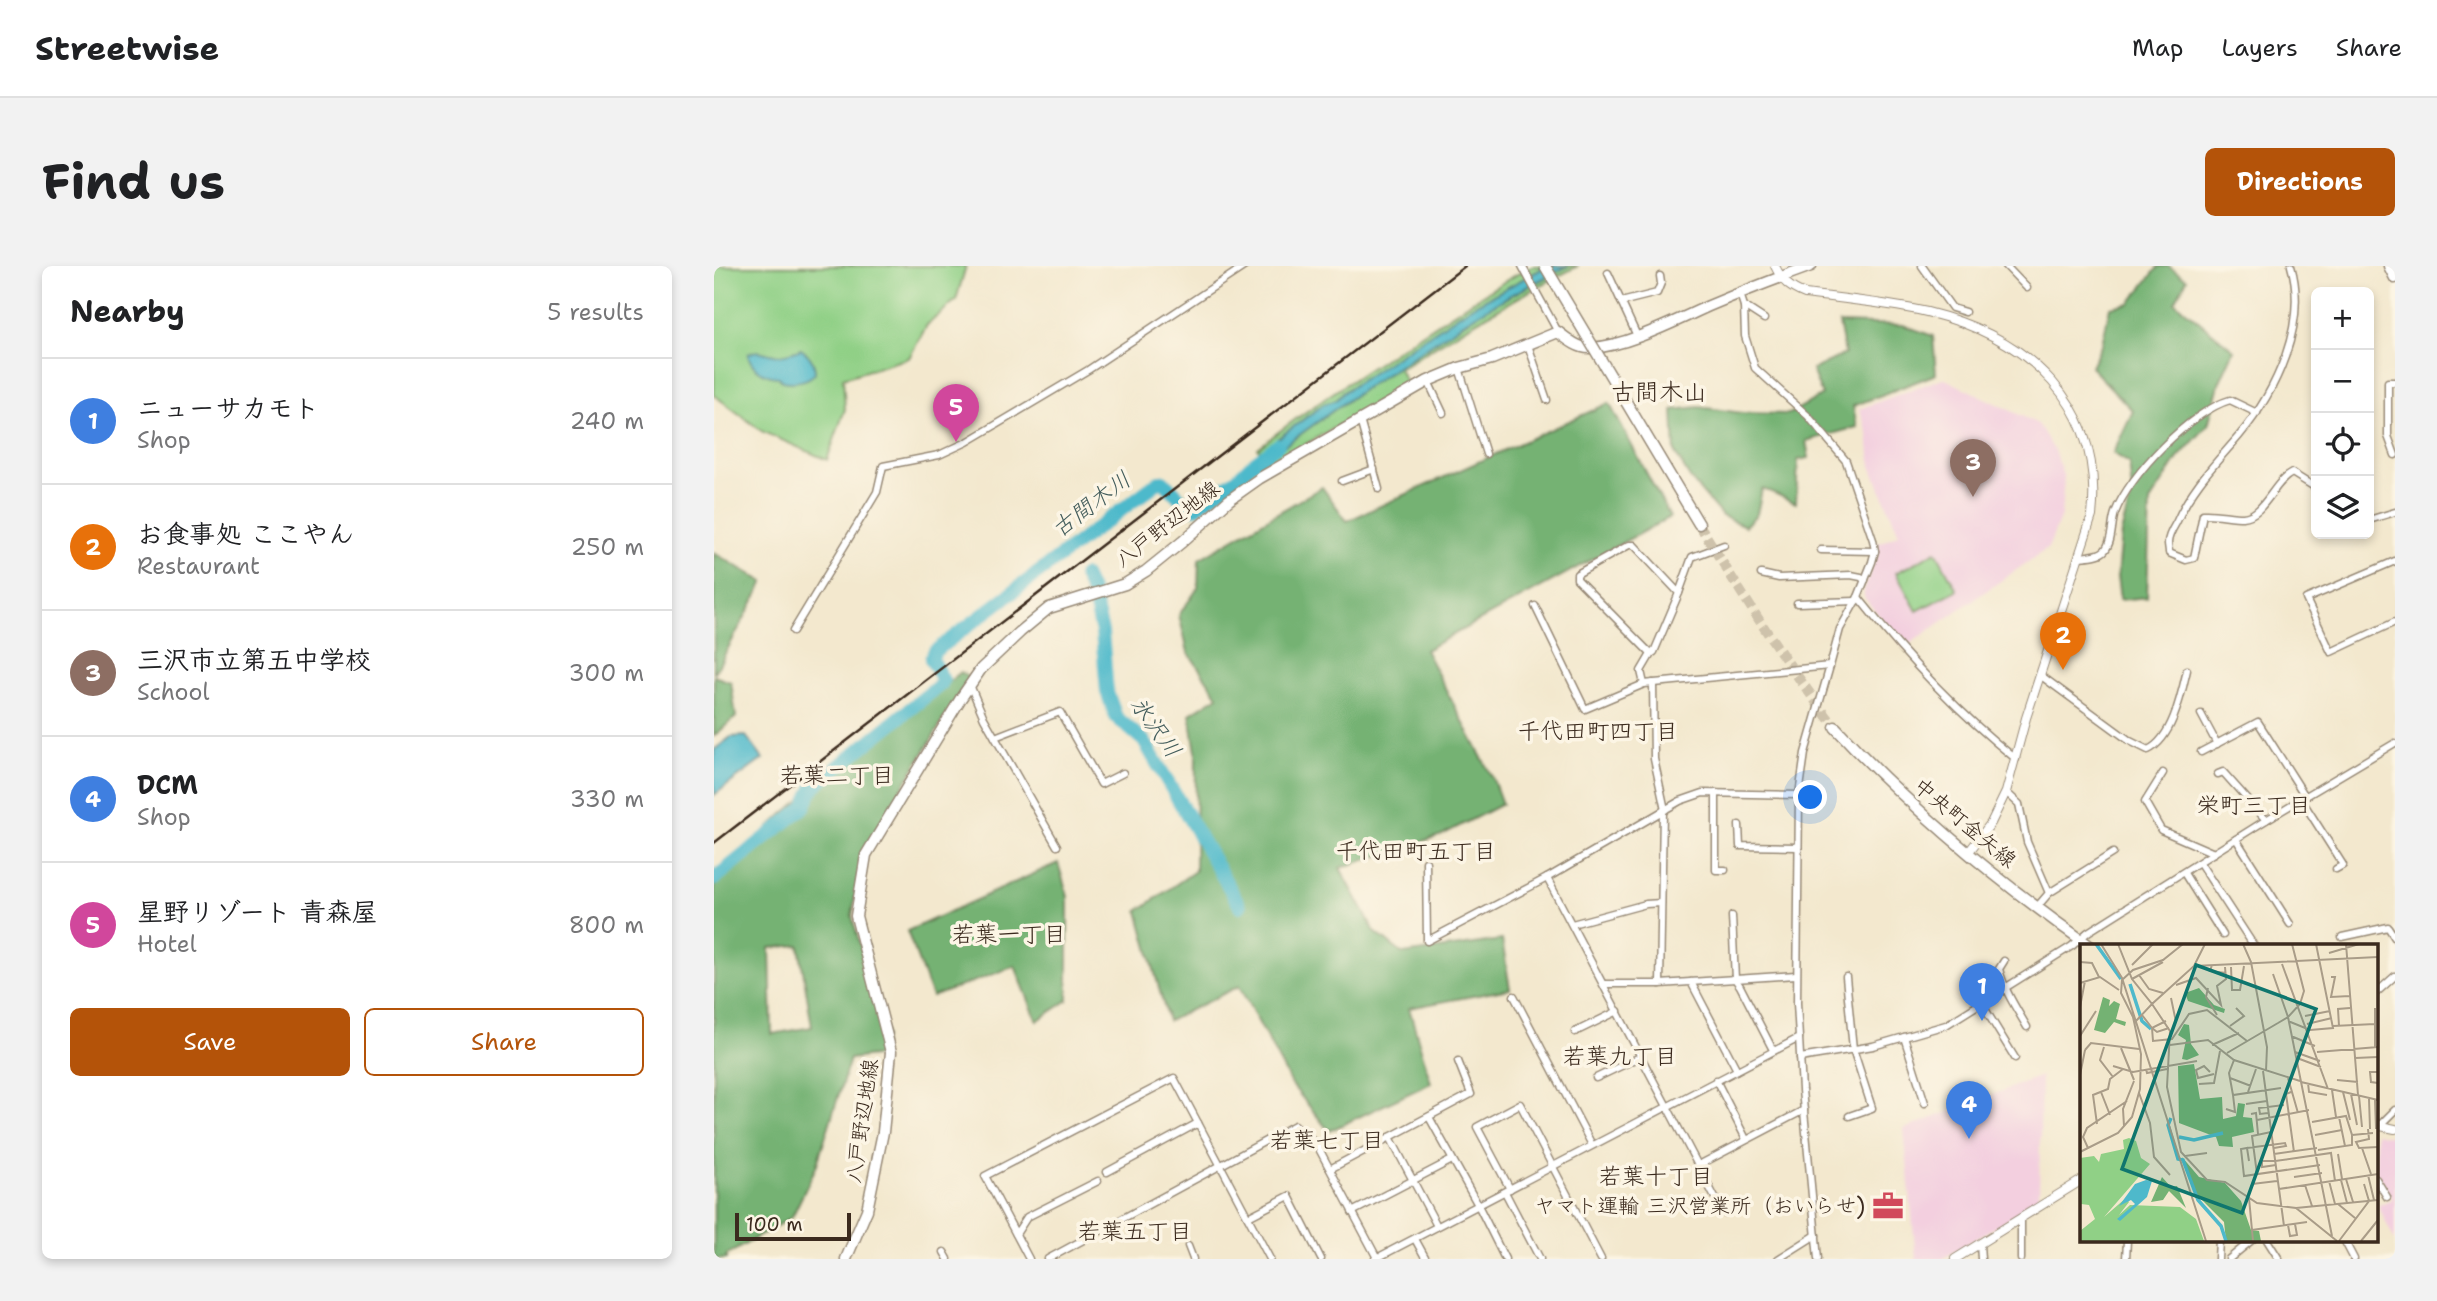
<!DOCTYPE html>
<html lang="en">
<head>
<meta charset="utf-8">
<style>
	body { margin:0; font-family:"Shantell Sans","Klee One",sans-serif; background:#f2f2f2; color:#202124 }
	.controls { position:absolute; right:21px; top:21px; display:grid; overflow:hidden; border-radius:10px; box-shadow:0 4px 10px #0003 }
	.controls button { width:63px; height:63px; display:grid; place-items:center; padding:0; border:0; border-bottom:2px solid #e0e0e0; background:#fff; color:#202124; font:35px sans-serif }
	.scale { position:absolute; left:21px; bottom:18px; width:116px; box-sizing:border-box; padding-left:7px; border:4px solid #3b2a1e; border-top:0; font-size:19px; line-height:24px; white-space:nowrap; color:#3b2a1e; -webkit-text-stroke:5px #fcf5e5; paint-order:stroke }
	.you { position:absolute; left:1097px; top:532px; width:24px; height:24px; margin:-18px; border:5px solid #fff; border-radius:50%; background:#1a73e8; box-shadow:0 0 0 10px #1a73e833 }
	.badge { display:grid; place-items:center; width:46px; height:46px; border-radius:50%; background:#b45309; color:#fff; font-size:23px; font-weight:700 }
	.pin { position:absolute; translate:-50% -58px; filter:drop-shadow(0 2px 4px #0008) }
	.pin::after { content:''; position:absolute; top:37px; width:24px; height:21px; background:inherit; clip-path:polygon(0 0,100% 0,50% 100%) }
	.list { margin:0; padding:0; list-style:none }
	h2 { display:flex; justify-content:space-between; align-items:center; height:91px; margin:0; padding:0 28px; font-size:30px }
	h2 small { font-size:23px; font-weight:400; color:#757577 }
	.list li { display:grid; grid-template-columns:46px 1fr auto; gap:21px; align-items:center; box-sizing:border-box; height:126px; padding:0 28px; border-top:2px solid #e0e0e0 }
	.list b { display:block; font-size:26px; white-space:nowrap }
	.list p { margin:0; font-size:23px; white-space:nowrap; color:#757577 }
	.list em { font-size:23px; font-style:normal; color:#757577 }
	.actions { display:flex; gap:14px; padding:21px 28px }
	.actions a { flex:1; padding:16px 0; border:2px solid #b45309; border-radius:10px; text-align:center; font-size:24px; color:#b45309 }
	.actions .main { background:#b45309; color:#fff }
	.icon { flex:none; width:38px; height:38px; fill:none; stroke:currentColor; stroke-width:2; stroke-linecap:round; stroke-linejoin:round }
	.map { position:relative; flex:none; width:1681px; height:993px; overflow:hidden; border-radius:10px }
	header { display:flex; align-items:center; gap:42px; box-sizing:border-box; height:98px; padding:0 35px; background:#fff; border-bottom:2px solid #e0e0e0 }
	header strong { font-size:33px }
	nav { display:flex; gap:38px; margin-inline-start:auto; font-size:24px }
	.intro { display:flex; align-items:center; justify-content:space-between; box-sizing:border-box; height:168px; padding:0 42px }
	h1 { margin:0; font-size:49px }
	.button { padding:18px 32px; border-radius:10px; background:#b45309; color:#fff; font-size:24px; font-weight:700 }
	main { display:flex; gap:42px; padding:0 42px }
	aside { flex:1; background:#fff; border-radius:10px; box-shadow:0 4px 10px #0003 }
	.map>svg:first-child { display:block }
	.built { fill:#f3cfdf }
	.green { fill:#90d086; stroke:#667d52; stroke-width:2 }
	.forest { fill:#74b273; stroke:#586e48; stroke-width:2; fill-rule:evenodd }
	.water { fill:#4eb9cb; stroke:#447274; stroke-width:2 }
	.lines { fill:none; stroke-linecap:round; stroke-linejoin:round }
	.river { stroke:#4eb9cb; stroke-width:14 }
	.primary-tunnel { stroke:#cec2ab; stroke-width:10; stroke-dasharray:10 5; stroke-linecap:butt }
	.minor-casing { stroke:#978976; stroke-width:9 }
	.tertiary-casing { stroke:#978976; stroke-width:10 }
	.primary-casing { stroke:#978976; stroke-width:13 }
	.minor { stroke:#fff; stroke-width:6 }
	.tertiary { stroke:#fff; stroke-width:8 }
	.primary { stroke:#fff; stroke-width:10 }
	.rail { stroke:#3b2a1e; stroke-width:2.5 }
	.primary-bridge-casing { stroke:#978976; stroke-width:13; stroke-linecap:butt }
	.primary-bridge { stroke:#fff; stroke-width:10 }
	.labels { text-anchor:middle; stroke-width:7; stroke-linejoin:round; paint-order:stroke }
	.street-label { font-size:21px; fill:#3b2a1e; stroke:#fcf5e5 }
	.poi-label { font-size:21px; fill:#3b2a1e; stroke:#fcf5e5; text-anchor:end }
	.water-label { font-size:23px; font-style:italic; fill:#425c5b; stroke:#fcf5e5 }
	.neighbourhood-label { font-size:23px; fill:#3b2a1e; stroke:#fcf5e5 }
	.quarter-label { font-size:24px; fill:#3b2a1e; stroke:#fcf5e5 }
	.inset-river { fill:none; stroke:#4eb9cb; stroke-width:3.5 }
	.inset-road { fill:none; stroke:#a99c88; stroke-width:2 }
	.view { fill:#0f766e; fill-opacity:0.15; stroke:#0f766e; stroke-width:3.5 }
	.inset-edge { fill:none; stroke:#3b2a1e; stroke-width:3.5 }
</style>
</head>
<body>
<header>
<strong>Streetwise</strong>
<nav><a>Map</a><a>Layers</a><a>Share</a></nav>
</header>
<div class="intro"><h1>Find us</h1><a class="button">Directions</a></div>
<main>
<aside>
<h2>Nearby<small>5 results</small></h2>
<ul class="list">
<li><span class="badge" style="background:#3f7fe0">1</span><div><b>ニューサカモト</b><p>Shop</p></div><em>240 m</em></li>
<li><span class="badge" style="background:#e8710a">2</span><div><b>お食事処 ここやん</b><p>Restaurant</p></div><em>250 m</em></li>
<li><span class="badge" style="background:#8d6e63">3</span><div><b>三沢市立第五中学校</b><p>School</p></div><em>300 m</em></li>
<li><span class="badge" style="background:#3f7fe0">4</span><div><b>DCM</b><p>Shop</p></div><em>330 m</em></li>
<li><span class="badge" style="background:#d1479c">5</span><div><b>星野リゾート 青森屋</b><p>Hotel</p></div><em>800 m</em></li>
</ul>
<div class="actions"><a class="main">Save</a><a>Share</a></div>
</aside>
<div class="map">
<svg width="1681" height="993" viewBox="0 0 1681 993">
	<rect width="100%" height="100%" fill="#fcf5e5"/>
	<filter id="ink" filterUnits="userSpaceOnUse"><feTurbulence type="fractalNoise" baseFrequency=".0143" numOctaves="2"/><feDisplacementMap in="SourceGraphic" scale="14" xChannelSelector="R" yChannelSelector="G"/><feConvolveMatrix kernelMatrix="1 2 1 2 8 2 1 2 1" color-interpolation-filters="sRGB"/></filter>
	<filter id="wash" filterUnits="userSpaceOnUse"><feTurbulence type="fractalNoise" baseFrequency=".00686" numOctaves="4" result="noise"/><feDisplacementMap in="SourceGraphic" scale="28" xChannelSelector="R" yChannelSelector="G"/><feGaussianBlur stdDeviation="1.57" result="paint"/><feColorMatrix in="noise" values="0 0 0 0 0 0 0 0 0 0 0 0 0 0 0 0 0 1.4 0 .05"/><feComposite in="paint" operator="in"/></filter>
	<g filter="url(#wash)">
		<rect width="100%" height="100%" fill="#f3e8ce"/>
		<g class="built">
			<polygon points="1229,112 1324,158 1340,184 1350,212 1347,250 1334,282 1190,382 1150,331 1150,322 1164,286 1163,278 1185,268 1157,200 1154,167 1145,143"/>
			<polygon points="1327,810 1325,934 1228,993 1202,993 1190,863"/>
			<polygon points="1662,867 1681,871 1681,975 1664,939 1678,933 1662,906"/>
		</g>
		<g class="green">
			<polygon points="0,0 252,0 242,34 213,59 195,92 129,112 131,143 113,194 49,166 0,129"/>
			<path d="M818 0H833L755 42 628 127 622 134 610 138 546 186 544 182C591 144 643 111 694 77 735 50 775 23 818 0Z"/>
			<path d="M854 0H864C802 31 744 65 685 103L693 119 556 199 552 193 638 131 773 42Z"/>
			<polygon points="1222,285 1243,324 1203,345 1182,307"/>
		</g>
		<g class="forest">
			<polygon points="1445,0 1454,0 1473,13 1461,36 1520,84 1506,115 1494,159 1464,192 1436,236 1433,331 1406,334 1403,311 1407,267 1418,226 1415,197 1399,187 1419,145 1377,101 1388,78 1396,41 1416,37"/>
			<path d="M1125 57 1189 59 1219 70 1222 108 1139 140 1143 161 1092 175 1095 192 1084 194 1082 237C1070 233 1059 225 1048 223L1043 248 1031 260 1008 250 978 215 961 187 959 144 985 141 1028 147 1075 148 1108 129 1098 104 1131 88Z"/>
			<polygon points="895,137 956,251 711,384 778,511 788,538 728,569 626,602 661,666 689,688 788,674 796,723 695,742 717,817 615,865 578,819 525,720 454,755 424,645 481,605 482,486 476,448 504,430 474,386 465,349 484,322 485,293 608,221 633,255"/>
			<polygon points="0,287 50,316 0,408"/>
			<path d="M247 406 255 412 149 586 138 650 171 769 167 789 136 793 102 901 78 951 13 989 12 993H0V621L15 600 70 547ZM85 679 98 761 58 768 56 682Z"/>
			<polygon points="0,410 17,416 22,451 0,470"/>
			<polygon points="344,597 354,631 354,734 323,755 301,700 218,731 193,665"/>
		</g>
		<g class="water">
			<polygon points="833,0 854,0 795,30 754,54 638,131 552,193 546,186 610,138 622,134 628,127 755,42"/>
			<path d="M87 83C96 89 101 97 101 107 94 116 79 117 68 115L64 111C51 110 37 103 34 88 45 81 52 89 63 89 72 89 79 86 87 83Z"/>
			<polygon points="32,470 49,493 0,529 0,484 17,471"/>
		</g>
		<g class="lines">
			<g class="river">
				<polyline points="370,310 378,327"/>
				<polyline points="380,333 388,366 393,426 402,451 430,475 526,640"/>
				<polyline points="0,613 90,541 100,520 110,512 227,418 229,414 217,393 221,385 443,217 449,215 476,242 481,242 524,212 536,200 564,179"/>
			</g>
		</g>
	</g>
	<g filter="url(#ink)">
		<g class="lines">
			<path class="primary-tunnel" d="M985 258C1027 328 1071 396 1121 461"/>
			<defs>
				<g id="minor">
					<polyline points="808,0 844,66"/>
					<polyline points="1208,0 1238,42 1251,46"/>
					<polyline points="1292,0 1313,22"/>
					<path d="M1577 0C1594 58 1562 126 1525 170 1501 198 1477 222 1462 257 1459 262 1454 270 1454 277 1454 280 1455 283 1455 287L1472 294 1480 292 1489 248C1502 247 1516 251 1529 251 1551 249 1559 216 1578 207L1602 222"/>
					<polyline points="894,7 923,70"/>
					<polyline points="1026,28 1030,40 1031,70 1041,102 1094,150 1132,195 1159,274 1161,285 1158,296 1144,331 1126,363 1116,400 1091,487 1085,529 1083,737 1088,824 1104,993"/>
					<polyline points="907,36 943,27 947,17 946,10"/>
					<polyline points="1030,40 1050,53"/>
					<polyline points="814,79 833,134"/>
					<polyline points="745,102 772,188"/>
					<polyline points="714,115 729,147"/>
					<polyline points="1681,116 1674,116 1674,170 1681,189"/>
					<polyline points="646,154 665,223"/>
					<polyline points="628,215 660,203"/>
					<polyline points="1655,254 1681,246"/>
					<polyline points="1107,284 1161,285"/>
					<path d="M1366 291C1374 290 1386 290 1391 284 1399 275 1397 258 1401 247 1415 209 1477 145 1516 134L1543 147"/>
					<polyline points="1681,295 1592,333 1617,386 1681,356"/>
					<polyline points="1047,308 1065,312 1137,309 1147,311 1151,314"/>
					<polyline points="965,327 978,291 1010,279"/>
					<path d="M1144 331C1191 390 1243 446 1302 493"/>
					<polyline points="1083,337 1142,335"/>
					<polyline points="821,340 871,443 930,418 1116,400"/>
					<polyline points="79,365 163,226 169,200 225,189 253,176 374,104 531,0"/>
					<path d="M1326 409 1416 475 1434 484C1458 473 1467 430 1473 404"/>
					<polyline points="939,417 940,493 951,544"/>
					<polyline points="930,418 927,405 937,388 863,313 863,308 915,279 920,279 965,327 940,386 937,388"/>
					<polyline points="256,419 270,452 343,580"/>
					<polyline points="1487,448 1503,478"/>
					<polyline points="281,471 346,446 387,518 409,507"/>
					<polyline points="1487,486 1544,456 1591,530"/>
					<polyline points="1449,507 1431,536 1447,564 1500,587"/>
					<polyline points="1504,508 1509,506 1552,554"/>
					<polyline points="1292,526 1305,538 1313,576 1335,627 1323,641"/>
					<polyline points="1002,527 1002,604 1011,604"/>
					<polyline points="1587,533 1629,599 1622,603"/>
					<polyline points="1025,559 1026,580 1083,581"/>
					<polyline points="1522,573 1576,658"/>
					<polyline points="712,596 713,675 833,612"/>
					<polyline points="1486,597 1540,680"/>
					<polyline points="1470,607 1509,669"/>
					<polyline points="1335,627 1399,587"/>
					<polyline points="1018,650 1021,713 1026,720 1059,784"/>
					<polyline points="858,658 932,638 947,637"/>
					<polyline points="1628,671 1674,661 1681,672"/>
					<path d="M1290 695 1285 703C1290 724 1302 742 1313 761"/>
					<polyline points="1132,711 1139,783 1158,842 1135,850"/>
					<polyline points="977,716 1023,804"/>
					<polyline points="890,718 946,718 1082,709"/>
					<polyline points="946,718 949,545"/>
					<polyline points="1662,727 1681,710"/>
					<polyline points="800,730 878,879"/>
					<polyline points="1268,738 1301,792"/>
					<polyline points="861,766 904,745"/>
					<polyline points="1190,771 1211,837"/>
					<polyline points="1086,792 1159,780 1232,759 1358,680 1374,666 1552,554 1681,477"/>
					<polyline points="882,812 928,790"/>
					<polyline points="1002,814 1032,873"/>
					<polyline points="715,851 764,939 791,993"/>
					<polyline points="484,857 556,993"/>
					<polyline points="1662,863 1681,844"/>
					<polyline points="676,871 723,960"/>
					<polyline points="985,899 1090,844"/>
					<polyline points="616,903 757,828 744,795"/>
					<polyline points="1662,913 1673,931"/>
					<polyline points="796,923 763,861 806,838 887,993"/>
					<polyline points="791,926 826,993"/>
					<polyline points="638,946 738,894"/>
					<polyline points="1009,947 833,612 966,535 989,527 1085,529"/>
					<polyline points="534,951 575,930 607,993"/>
					<polyline points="302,968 313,951 384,915"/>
					<polyline points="701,973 712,993"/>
					<polyline points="1553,974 1565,993"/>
					<polyline points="1630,974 1640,993"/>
					<polyline points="1266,978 1267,993"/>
					<polyline points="474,980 479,993"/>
					<polyline points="230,986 234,993"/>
					<polyline points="315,993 271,910 460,812 484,857 393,906"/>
					<polyline points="334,993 581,859 603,879 663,992"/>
					<polyline points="661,993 1085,772"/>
					<polyline points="1064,993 1102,969"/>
					<polyline points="1307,993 1307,953"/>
					<polyline points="1412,993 1413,974"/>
					<polyline points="1504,993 1505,974"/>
					<polyline points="1515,993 1538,974"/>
				</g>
				<g id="tertiary">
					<path d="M1061 0C1068 15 1075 22 1091 28 1131 33 1173 37 1213 46 1315 71 1390 139 1378 250L1312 452 1292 526 1277 557 1254 587"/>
					<polyline points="1662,859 1681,863"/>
					<polyline points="1241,993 1368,914"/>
				</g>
				<g id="primary">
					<polyline points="1675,0 1681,12"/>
					<polyline points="967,228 985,258"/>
					<path d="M1121 461C1198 544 1283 615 1376 680"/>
					<path d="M132 993 153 944 169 866 177 786 142 650 152 589 247 432 267 403 306 366 335 342 411 318 432 305 468 276 515 234 546 212 714 115 745 102 778 93 844 66C853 73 865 83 877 82 914 80 963 54 997 39 1030 25 1064 12 1097 0"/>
				</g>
			</defs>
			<use href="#minor" class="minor-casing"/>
			<use href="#tertiary" class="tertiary-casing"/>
			<use href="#primary" class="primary-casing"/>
			<use href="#minor" class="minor"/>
			<use href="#tertiary" class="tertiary"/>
			<use href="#primary" class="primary"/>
			<polyline class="rail" points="0,577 751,0"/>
			<defs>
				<polyline id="primary-bridge" points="831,0 967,228"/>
			</defs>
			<use href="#primary-bridge" class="primary-bridge-casing"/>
			<use href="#primary-bridge" class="primary-bridge"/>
		</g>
	</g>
	<defs>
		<symbol id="office-bare" viewBox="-9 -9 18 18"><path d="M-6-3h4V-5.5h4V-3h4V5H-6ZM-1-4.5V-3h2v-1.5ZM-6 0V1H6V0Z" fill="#d1495b" stroke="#fcf5e5" stroke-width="2.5" paint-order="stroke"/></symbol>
	</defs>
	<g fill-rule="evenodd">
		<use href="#office-bare" x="1152" y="918" width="44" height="44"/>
	</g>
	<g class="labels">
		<g class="street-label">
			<text transform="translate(453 258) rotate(-38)" y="7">八戸野辺地線</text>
			<text transform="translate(1251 557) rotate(40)" y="7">中央町金矢線</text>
			<text transform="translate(148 855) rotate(-82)" y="7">八戸野辺地線</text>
		</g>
		<g class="poi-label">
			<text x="1151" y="947">ヤマト運輸 三沢営業所（おいらせ)</text>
		</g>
		<g class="water-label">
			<text transform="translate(377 238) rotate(-37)" y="8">古間木川</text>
			<text transform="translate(442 461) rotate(54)" y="8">氷沢川</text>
		</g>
		<g class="neighbourhood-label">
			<text x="884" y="473">千代田町四丁目</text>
			<text x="123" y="517">若葉二丁目</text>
			<text x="1540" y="547">栄町三丁目</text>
			<text x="702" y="593">千代田町五丁目</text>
			<text x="295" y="676">若葉一丁目</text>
			<text x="906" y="798">若葉九丁目</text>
			<text x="613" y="882">若葉七丁目</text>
			<text x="942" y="918">若葉十丁目</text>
			<text x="421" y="973">若葉五丁目</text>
		</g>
		<g class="quarter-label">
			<text x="945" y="134">古間木山</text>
		</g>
	</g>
	<g transform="translate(1366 678)">
		<rect width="298" height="298" fill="#f3e8ce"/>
		<path d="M49 194 56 197 61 214 70 220 24 273 46 254 49 258 39 271 50 261 100 263 116 275 124 297H0V287L15 275 9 261 1 260 0 214 14 212 19 218 21 210 44 205 43 196Z" fill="#90d086"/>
		<path d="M119 44 134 61 145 65 144 69 108 57 105 49ZM23 53 30 56 29 62 34 57 40 60 36 75 46 78 45 82 34 78 25 89 14 86ZM104 80 109 81 111 100 119 111 107 116 102 115 106 96 98 91ZM114 120 120 155 142 153 143 175 156 172 158 159 165 160 163 173 172 174 174 188 152 193 153 203 139 202 136 193 99 179 98 122ZM102 213 119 233 145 239 161 257 171 286 179 287 181 297H146L144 278 115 249ZM82 233 91 243 97 242 106 264 89 247 83 256 71 258Z" fill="#74b273"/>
		<path d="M66 236 72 237 67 253 40 277 37 275 55 260 51 256 39 262 55 240Z" fill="#4eb9cb"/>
		<path class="inset-river" d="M16 0 41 35M50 40 62 77 71 85M91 174 88 181 98 215 103 216 118 256 141 282 146 297M99 193 114 196 143 189"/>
		<path class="inset-road" d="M21 0 42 34 126 297M38 0 52 35 72 60 55 78M125 0 114 22 72 60 90 87 87 143 101 208 127 236 145 238 177 259 216 264 257 297M146 0H168M163 0 171 18 187 103 186 127M212 0 224 47 220 60 208 73 252 292M266 0 278 151M249 9 279 0M0 18 12 19 19 33M202 20 248 145M52 21 73 0M132 21 130 27 146 29M114 22 298 13M151 23 152 46H160L164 22M193 30 208 73 198 79M59 31 69 45 83 49M251 33H255L251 53 270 52M52 35 83 18M0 39 20 33 39 46M96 41 116 34 141 61 137 42 146 35 145 23M128 44 126 53 137 71M91 54 96 78M0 63 5 37M295 64V103M62 71 72 84 86 77M225 72 250 67M208 77 230 86 253 84 236 0M227 80 252 74M150 82 164 72 156 64M253 82 295 80M259 82 258 65 270 64M89 84 77 88 72 84 73 97 92 95 109 70 127 66 167 97M0 92 16 67M211 92 235 102M90 101 128 96 154 116 220 137M132 101 159 89M24 103 20 116 33 133M41 104 54 136M5 106 11 99 59 105M215 108 240 117M237 108 298 103M147 109 198 79M217 114 241 123M275 114 298 113M154 116 149 129 153 151 201 144M33 122 53 128 117 117M66 125 67 129 87 125M183 127 204 282M130 128 124 122 116 126 118 134 134 130M298 128H290L291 138 298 139M0 131 5 106M150 134 171 142M208 134 218 169M257 136 278 138M221 138 298 156M228 139 229 148 247 151M119 140 134 139 140 107M252 146 256 173M21 148 30 171M168 148 176 125M211 148 206 150 214 208M263 148 270 176M59 149 70 179 74 213 90 231M271 150 277 181M279 152 282 183M289 155 290 185M295 156 296 185M166 160 187 157M146 165 155 168 153 151M188 169 180 170 179 164 204 161M171 170 176 169 178 190M259 173 265 202M177 176 229 166M232 178 266 172 272 191V201L238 206M17 180 13 151 28 145 30 135 43 125M44 182 43 165 54 137M288 185 289 195 276 198 279 204 298 203M235 191 262 186M272 191 293 189M8 204 3 193 7 184 47 157M167 204 205 199 206 202 194 204M282 204 291 230M0 208 38 189 52 173 60 145 61 110 53 73 41 49 42 36 53 26 83 16 103 0M194 210 237 204M258 210 262 235M105 212 127 209M169 217 167 204 161 205 164 232 240 221M195 217 251 209 255 237M195 217H182V223L196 221M177 230 172 192 191 188M288 231 294 256M214 233 242 229M266 235 273 258M261 236 267 259M249 237 255 260M172 240 197 237M225 241 232 262M199 245 298 230M169 254 173 297M258 260 275 274M216 264 298 256M208 281 210 292 217 291 215 280M172 286 227 278M259 297 289 257 284 240M281 297 298 276"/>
		<path class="view" d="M116 21 236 65 162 269 42 225Z"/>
		<rect width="298" height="298" class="inset-edge"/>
	</g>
</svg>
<div class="controls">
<button>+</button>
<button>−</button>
<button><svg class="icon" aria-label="locate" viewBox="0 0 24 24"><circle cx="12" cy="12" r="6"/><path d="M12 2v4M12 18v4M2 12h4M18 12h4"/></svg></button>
<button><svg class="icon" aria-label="layers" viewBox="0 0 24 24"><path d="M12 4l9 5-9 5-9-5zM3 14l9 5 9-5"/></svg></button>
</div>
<div class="scale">100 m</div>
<div class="you"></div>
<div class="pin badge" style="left:1268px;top:755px;background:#3f7fe0">1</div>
<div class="pin badge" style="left:1349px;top:404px;background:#e8710a">2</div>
<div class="pin badge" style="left:1259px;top:231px;background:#8d6e63">3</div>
<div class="pin badge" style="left:1255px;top:873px;background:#3f7fe0">4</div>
<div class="pin badge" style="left:242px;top:176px;background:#d1479c">5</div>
</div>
</main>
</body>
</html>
